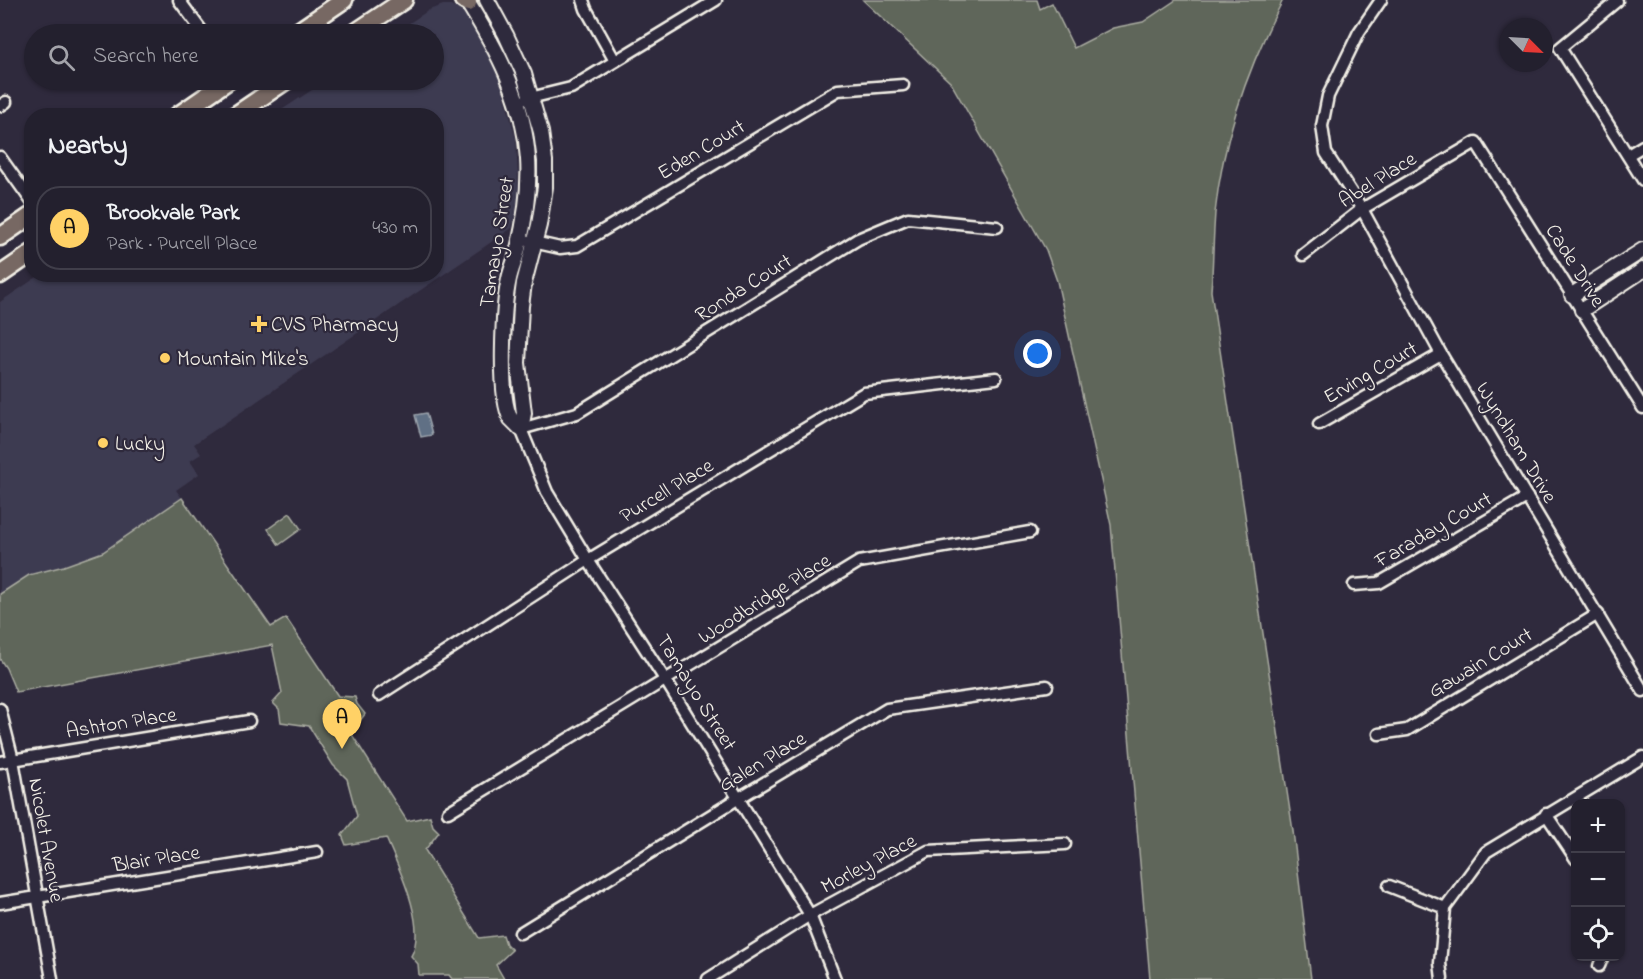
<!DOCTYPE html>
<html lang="en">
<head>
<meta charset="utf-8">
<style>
	body { margin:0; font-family:"Indie Flower",sans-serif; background:#2f2d3a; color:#f1f3f6 }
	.controls { position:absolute; right:18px; bottom:18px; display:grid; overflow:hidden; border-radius:12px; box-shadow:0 2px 4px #0004 }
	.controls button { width:54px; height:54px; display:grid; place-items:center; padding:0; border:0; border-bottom:2px solid #403e4a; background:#23202e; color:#f1f3f6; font:30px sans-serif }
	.compass { position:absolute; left:1499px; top:18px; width:54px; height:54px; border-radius:50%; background:#23202e; box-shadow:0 2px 4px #0004; rotate:114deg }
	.you { position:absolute; left:1038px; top:354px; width:21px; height:21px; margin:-15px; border:4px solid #fff; border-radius:50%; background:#1a73e8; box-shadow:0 0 0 9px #1a73e833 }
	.badge { display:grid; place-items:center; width:39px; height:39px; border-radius:50%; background:#ffd166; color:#111; font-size:20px; font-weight:700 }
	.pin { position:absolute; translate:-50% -50px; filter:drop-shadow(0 2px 3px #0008) }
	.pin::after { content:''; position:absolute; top:32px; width:21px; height:18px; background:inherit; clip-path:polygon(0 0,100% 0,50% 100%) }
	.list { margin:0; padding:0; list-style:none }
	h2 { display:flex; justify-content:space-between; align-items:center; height:78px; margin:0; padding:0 24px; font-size:26px }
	h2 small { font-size:20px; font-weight:400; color:#a3a3aa }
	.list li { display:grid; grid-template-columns:39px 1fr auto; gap:18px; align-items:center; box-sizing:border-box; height:84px; margin:0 12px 12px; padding:0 12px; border:2px solid #403e4a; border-radius:24px }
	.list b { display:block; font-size:22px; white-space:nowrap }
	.list p { margin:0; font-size:20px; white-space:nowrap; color:#a3a3aa }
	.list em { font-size:20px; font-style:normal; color:#a3a3aa }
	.icon { flex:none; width:33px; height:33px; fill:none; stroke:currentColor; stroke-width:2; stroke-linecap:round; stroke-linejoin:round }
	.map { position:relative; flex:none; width:1643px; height:979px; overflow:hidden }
	.search { position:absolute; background:#23202e; box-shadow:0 2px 4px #0004; left:24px; top:24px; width:420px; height:66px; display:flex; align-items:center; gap:15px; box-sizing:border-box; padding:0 21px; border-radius:33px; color:#a3a3aa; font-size:22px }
	.panel { position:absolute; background:#23202e; box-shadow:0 2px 4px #0004; left:24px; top:108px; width:420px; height:174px; border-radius:24px }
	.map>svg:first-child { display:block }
	.built { fill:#3e3b51 }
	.green { fill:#5f665a; stroke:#aaaca1; stroke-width:1.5 }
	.water { fill:#617085; stroke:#9ca4ad; stroke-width:1.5 }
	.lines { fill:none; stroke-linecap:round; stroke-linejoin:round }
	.minor-casing { stroke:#f4f1e8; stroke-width:15 }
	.tertiary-casing { stroke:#f4f1e8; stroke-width:18 }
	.primary-casing { stroke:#f4f1e8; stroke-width:21 }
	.minor { stroke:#2f2a3d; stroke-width:10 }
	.tertiary { stroke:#2f2a3d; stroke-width:14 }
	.primary { stroke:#776864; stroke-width:16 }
	.poi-dot { fill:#ffd166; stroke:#2f2a3d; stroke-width:2 }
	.labels { text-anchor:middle; stroke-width:4.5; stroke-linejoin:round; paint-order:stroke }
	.street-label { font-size:21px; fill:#f4f1e8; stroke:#2f2a3d }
	.poi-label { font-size:21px; fill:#f4f1e8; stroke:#2f2a3d; text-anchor:start }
</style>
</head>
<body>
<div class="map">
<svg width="1643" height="979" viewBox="0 0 1643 979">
	<rect width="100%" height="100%" fill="#2f2a3d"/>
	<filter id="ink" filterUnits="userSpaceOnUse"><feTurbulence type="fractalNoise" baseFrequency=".0167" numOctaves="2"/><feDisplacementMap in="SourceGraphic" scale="12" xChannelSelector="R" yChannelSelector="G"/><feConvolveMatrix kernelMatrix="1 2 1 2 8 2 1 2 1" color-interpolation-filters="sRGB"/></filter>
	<g filter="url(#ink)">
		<polygon class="built" points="443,5 451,5 465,14 483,42 500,78 516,140 519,195 512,228 194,444 201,454 190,461 199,474 176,490 182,498 103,552 64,566 29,575 0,594 0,302 40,275 436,274 436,116 274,115 327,80 434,80 434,34 393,34 429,10"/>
		<g class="green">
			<path d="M863 0H1037L1040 9 1052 3 1074 48 1113 28 1143 22 1176 0H1283C1248 67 1223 137 1215 213 1213 239 1213 265 1211 291L1293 831 1311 979H1150L1111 525 1057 281 1046 250 951 83Z"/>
			<path d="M182 498 271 627 286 618 338 696 355 697 357 704 365 714 351 733 407 821 430 816 433 826 439 832 425 850 479 938 503 935 506 944 512 950 496 965 504 979H452L449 975H419L418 964 411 956C428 927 398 866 386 838L346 845 342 835 357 816 347 779 333 765 309 726 281 722 279 709 273 703 282 693 272 645 16 692 6 668 0 659V594L29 575 64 566 103 552Z"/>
			<polygon points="290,513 301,529 279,545 268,529"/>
		</g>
		<polygon class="water" points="426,413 432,435 421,437 415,415"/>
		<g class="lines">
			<defs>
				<g id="minor">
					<polyline points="179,0 204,34"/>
					<polyline points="583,0 586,9 615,61"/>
					<polyline points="1381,0 1359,32 1328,96 1322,126 1326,153 1362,209 1441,354 1643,691"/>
					<polyline points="1617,1 1560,48 1643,180"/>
					<polyline points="526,99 571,88 716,0"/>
					<polyline points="0,106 6,102"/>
					<polyline points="1628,155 1643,146"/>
					<polyline points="0,157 32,202"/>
					<polyline points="520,239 560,248 577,246 838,90 903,85"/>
					<polyline points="1303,255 1362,209 1476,142 1643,408"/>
					<polyline points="1319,424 1441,354"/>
					<polyline points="1354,585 1379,583 1527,497"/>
					<polyline points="379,695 588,560 864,393 996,378"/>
					<polyline points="0,709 13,760 52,979"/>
					<polyline points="1379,734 1407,730 1598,614"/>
					<polyline points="0,762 249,721"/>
					<polyline points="448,812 859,562 1030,532"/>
					<polyline points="1546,814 1576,859"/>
					<polyline points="1389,886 1445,908"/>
					<polyline points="0,903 317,852"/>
					<polyline points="520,933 739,798 887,709 1047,686"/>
					<polyline points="1599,966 1603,956"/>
					<polyline points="708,979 810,915 928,851 1065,844"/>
					<polyline points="835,979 810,915 666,681 588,560 547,492 521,429 577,413 858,239 908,218 997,227"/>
					<polyline points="1442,979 1440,963 1445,908 1486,852 1643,757"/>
				</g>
				<g id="tertiary">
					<path d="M466 0C497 49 524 99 528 159 530 189 525 220 518 249 516 259 511 269 509 279 503 305 498 398 511 419 514 422 518 426 521 429"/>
					<polyline points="487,0 506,35 524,74 541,132 545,161 545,187 539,225 524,283 521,306 518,363 524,413 521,429"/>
					<polyline points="1572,295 1643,250"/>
					<polyline points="1582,310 1643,270"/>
				</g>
				<g id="primary">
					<polyline points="463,0 468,3"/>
					<polyline points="294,34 344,0"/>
					<polyline points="353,34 404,0"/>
					<polyline points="177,116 229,80"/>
					<polyline points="234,116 287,80"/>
					<polyline points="0,237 32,215"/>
					<polyline points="0,275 32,253"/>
				</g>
			</defs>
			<use href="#minor" class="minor-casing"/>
			<use href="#tertiary" class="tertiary-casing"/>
			<use href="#primary" class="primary-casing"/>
			<use href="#minor" class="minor"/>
			<use href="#tertiary" class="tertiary"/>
			<use href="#primary" class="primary"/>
		</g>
	</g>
	<g class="poi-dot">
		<path d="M256 315h6v6h6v6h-6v6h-6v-6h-6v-6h6z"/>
		<circle cx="165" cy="358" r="6"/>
		<circle cx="103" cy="443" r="6"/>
	</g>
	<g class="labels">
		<g class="street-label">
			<text transform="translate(701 149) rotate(-31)" y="7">Eden Court</text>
			<text transform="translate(1377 179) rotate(-32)" y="7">Abel Place</text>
			<text transform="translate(496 242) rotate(-81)" y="7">Tamayo Street</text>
			<text transform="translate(1576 265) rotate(58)" y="7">Cade Drive</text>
			<text transform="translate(743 287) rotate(-32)" y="7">Ronda Court</text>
			<text transform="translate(1370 372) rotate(-30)" y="7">Erving Court</text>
			<text transform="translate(1517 442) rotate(59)" y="7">Wyndham Drive</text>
			<text transform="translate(666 490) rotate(-31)" y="7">Purcell Place</text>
			<text transform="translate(1433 529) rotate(-30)" y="7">Faraday Court</text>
			<text transform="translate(764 598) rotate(-32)" y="7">Woodbridge Place</text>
			<text transform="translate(1480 662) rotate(-31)" y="7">Gawain Court</text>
			<text transform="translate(697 692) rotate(58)" y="7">Tamayo Street</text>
			<text transform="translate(121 722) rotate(-9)" y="7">Ashton Place</text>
			<text transform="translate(762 761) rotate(-31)" y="7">Galen Place</text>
			<text transform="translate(47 840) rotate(80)" y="7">Nicolet Avenue</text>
			<text transform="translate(156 858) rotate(-9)" y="7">Blair Place</text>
			<text transform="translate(868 863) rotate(-28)" y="7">Morley Place</text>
		</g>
		<g class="poi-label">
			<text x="271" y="331">CVS Pharmacy</text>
			<text x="177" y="365">Mountain Mike's</text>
			<text x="115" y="450">Lucky</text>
		</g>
	</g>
</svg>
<div class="controls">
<button>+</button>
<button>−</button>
<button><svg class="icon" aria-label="locate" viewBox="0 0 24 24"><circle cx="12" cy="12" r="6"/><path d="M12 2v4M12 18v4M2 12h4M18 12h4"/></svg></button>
</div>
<svg class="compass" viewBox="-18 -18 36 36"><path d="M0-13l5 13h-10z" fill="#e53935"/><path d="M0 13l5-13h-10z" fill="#a3a3aa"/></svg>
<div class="you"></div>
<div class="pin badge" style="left:342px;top:749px">A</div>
<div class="search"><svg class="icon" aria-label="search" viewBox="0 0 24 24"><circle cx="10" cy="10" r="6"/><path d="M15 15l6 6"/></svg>Search here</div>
<section class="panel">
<h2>Nearby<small></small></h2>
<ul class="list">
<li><span class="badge">A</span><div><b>Brookvale Park</b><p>Park · Purcell Place</p></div><em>430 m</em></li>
</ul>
</section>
</div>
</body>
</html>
